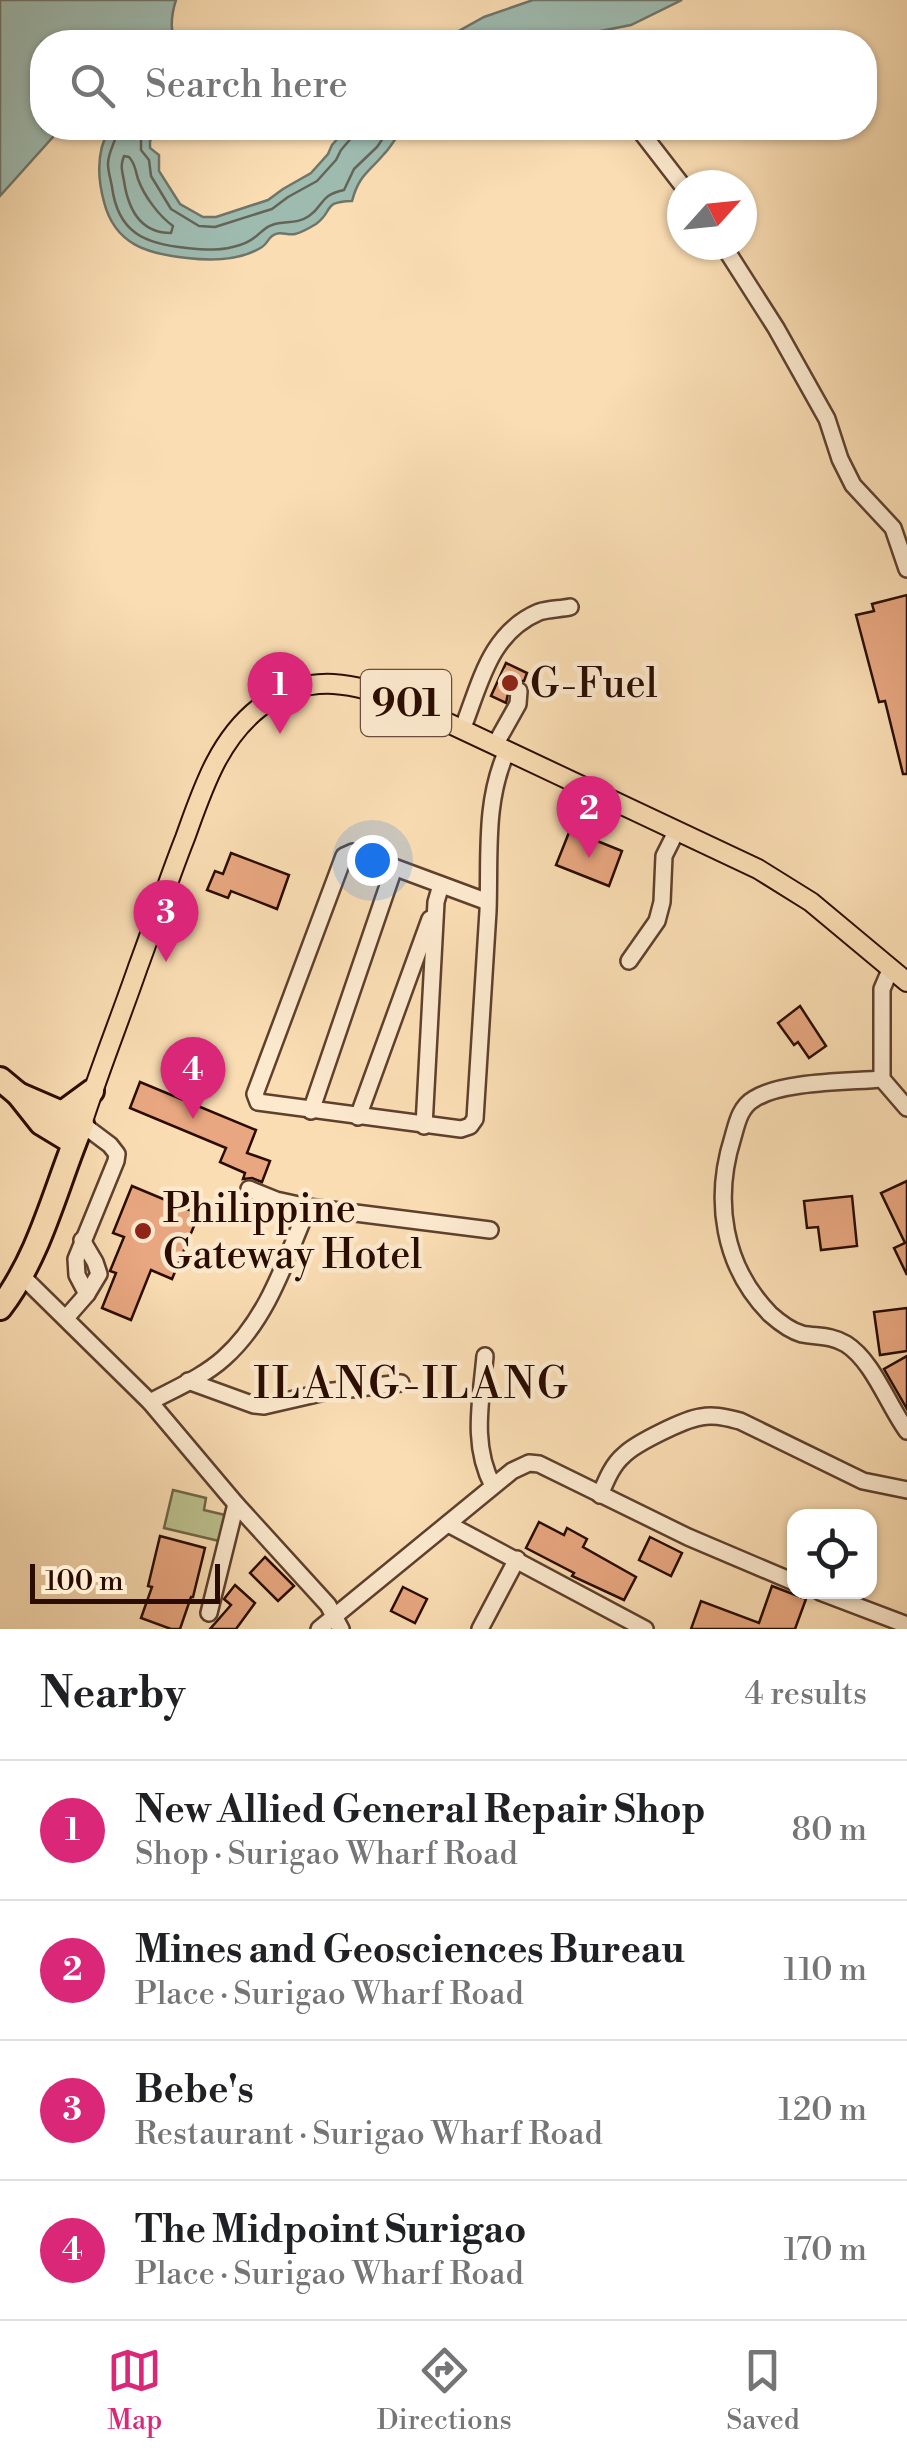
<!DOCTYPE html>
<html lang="en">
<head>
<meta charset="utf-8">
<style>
	body { margin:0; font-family:"Libre Bodoni",serif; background:#f2f2f2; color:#202124 }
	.controls { position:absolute; right:30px; bottom:30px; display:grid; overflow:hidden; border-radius:20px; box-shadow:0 2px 8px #0004 }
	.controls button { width:90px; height:90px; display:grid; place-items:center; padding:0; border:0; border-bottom:2px solid #e0e0e0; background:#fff; color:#202124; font:50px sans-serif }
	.compass { position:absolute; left:667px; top:170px; width:90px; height:90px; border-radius:50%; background:#fff; box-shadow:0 2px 8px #0004; rotate:63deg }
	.scale { position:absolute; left:30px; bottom:25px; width:190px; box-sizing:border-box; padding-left:10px; border:5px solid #2a0c00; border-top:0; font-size:28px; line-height:35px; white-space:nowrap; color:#2a0c00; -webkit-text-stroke:8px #fce9ce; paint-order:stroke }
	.you { position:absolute; left:372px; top:860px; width:35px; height:35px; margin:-25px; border:8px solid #fff; border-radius:50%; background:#1a73e8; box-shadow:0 0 0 15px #1a73e833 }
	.badge { display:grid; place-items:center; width:65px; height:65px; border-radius:50%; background:#db2777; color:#fff; font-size:32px; font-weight:700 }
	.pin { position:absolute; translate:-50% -82px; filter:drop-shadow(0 2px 5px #0008) }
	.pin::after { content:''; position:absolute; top:52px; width:35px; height:30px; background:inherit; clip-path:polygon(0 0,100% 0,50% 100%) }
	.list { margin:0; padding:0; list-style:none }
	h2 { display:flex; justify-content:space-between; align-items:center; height:130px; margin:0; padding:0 40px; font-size:42px }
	h2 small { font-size:32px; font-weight:400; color:#757577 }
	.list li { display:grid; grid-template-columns:65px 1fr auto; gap:30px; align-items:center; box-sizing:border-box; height:140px; padding:0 40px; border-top:2px solid #e0e0e0 }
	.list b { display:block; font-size:38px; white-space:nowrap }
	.list p { margin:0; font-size:32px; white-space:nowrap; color:#757577 }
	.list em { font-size:32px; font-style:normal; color:#757577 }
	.icon { flex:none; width:55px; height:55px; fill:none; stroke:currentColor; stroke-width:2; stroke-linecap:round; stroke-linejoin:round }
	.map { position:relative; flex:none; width:907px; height:1629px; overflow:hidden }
	.search { position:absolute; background:#fff; box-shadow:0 2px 8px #0004; left:30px; right:30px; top:30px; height:110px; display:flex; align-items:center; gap:25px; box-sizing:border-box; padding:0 35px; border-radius:40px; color:#757577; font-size:38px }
	.sheet { height:690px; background:#fff }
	nav { display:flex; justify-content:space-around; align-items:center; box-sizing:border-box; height:140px; border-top:2px solid #e0e0e0; background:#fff; font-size:28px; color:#757577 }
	nav a { display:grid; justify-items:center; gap:5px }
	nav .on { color:#db2777 }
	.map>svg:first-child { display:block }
	.green { fill:#bcc18e; stroke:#736647; stroke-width:2.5 }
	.water { fill:#9ebbb0; stroke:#70756a; stroke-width:2.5 }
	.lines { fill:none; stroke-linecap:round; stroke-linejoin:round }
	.shore { stroke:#646458; stroke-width:2.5 }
	.building { fill:#e8a780; stroke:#2a0c00; stroke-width:2.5 }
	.minor-tunnel { stroke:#dbbe98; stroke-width:15; stroke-dasharray:15 8; stroke-linecap:butt }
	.minor-casing { stroke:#5e402d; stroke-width:20 }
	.major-casing { stroke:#2a0c00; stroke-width:22 }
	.highway-casing { stroke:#2a0c00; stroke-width:28 }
	.minor { stroke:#fce9ce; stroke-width:15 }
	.major { stroke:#faddb3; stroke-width:18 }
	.highway { stroke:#faddb3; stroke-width:22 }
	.poi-dot { fill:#8f2418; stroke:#fce9ce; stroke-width:4 }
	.labels { text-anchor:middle; stroke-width:9; stroke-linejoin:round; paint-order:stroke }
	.shield { fill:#fce9ce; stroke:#694e3e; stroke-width:2.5 }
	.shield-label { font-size:38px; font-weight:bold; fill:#2a0c00 }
	.poi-label { font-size:40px; fill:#2a0c00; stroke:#fce9ce; text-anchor:start }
	.neighbourhood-label { font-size:42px; letter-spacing:2.5px; fill:#2a0c00; stroke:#fce9ce }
</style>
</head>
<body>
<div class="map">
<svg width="907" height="1629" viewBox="0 0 907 1629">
	<rect width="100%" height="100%" fill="#faddb3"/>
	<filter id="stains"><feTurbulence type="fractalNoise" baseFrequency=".002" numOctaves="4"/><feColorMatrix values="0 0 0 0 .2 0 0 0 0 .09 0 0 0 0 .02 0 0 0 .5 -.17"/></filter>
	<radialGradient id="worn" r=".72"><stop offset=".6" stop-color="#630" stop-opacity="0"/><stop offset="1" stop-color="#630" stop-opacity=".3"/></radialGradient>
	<polygon class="green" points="173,1490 206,1498 204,1510 225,1515 219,1541 164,1528"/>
	<g class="water">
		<path d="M0 0H176C171 15 170 27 174 42H42V128H61L0 196Z"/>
		<polygon points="533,0 682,0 631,25 601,31 584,42 439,42 484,17"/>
		<path d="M110 128H159L150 141V148L159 155V171L180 204 203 217H216L268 200 283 189 311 173 328 154 332 145 347 128H404C396 136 392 146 384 154 368 173 359 175 352 201 321 202 335 210 316 224 311 227 300 233 295 234 287 236 280 230 272 236 268 239 267 244 262 247 240 261 212 261 187 258 148 254 115 245 104 202 97 176 96 151 110 128Z"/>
	</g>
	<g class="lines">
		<g class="shore">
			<path d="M118 128C117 140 108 151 108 164 108 172 111 180 112 187 118 233 145 244 187 248 206 250 222 251 240 245 258 240 260 229 272 225 285 220 296 225 309 216 326 204 318 196 344 190L354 169 377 147 390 128"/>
			<polyline points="147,128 141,138 141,150 149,160 151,176 171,209 199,226 215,227 272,209 288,197 317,181 336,160 341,150 353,136 354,128"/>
			<path d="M124 156 129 157C136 165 135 170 138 179 144 196 159 216 173 226L171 233C140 233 128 208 124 181 122 170 120 166 124 156Z"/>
		</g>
	</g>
	<g class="building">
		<polygon points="907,595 907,774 903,774 885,701 879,702 856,615 874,611 872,604"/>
		<polygon points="506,663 527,673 524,681 515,681 510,684 506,703 491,696"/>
		<polygon points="570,830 622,851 609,886 556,865"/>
		<polygon points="231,853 289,875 277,909 231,891 228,898 207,890 215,871 223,874"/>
		<polygon points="800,1006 826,1046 809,1058 798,1042 794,1045 778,1023"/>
		<polygon points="140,1082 256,1130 247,1153 270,1161 262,1182 252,1178 243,1179 245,1173 220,1162 226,1148 130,1108"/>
		<polygon points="907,1181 907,1275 894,1248 905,1243 881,1193"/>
		<polygon points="132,1186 199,1214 172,1279 151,1270 131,1320 102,1308 116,1273 110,1271 124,1237 113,1233"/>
		<polygon points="852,1196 857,1246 821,1250 818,1227 807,1228 804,1201"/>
		<polygon points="907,1308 907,1351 880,1355 874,1312"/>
		<polygon points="907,1356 907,1409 884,1369"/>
		<polygon points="539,1522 564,1535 567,1528 587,1539 583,1547 636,1577 624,1600 572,1576 574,1573 526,1548"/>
		<polygon points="160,1536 205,1548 193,1597 191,1597 180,1629 171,1629 141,1618 152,1587 148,1586"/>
		<polygon points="650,1537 682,1553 671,1576 639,1560"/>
		<polygon points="265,1557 294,1586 278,1601 250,1573"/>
		<polygon points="235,1585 255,1603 236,1629 210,1629 231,1605 224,1599"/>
		<polygon points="772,1586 806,1599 795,1629 691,1629 701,1601 759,1623"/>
		<polygon points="403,1587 427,1599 415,1623 391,1611"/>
	</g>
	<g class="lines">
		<polyline class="minor-tunnel" points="501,675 512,681 519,691"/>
		<defs>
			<g id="minor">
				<polyline points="638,128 682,185"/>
				<polyline points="723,245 776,328 827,419 840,459 853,485 893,528 907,569"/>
				<path d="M462 730C480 685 489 633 539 612 548 609 560 609 570 607"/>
				<polyline points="495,745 518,704 519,691"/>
				<path d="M488 902 353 852 344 856 255 1094 258 1102 461 1129 470 1126 475 1119C480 1049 484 980 488 911 490 856 484 801 507 751"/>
				<polyline points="629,961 657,921 662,902 664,856 676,832"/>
				<polyline points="891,968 882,989 882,1079 907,1108"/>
				<path d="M882 1079C848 1082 782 1081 754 1099 740 1107 737 1123 733 1137 713 1200 723 1266 770 1314 779 1322 791 1331 802 1334 818 1337 831 1335 846 1344 873 1361 888 1405 907 1431"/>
				<polyline points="311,1111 394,868"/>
				<polyline points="358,1117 430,919"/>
				<polyline points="82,1124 110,1145 117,1154 116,1161 76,1259 77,1275 87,1294"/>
				<polyline points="424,1126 436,902 441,885"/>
				<polyline points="249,1189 276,1200 308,1207 490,1230"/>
				<polyline points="21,1275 150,1402 236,1504 328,1605 341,1629"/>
				<polyline points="66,1318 87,1294 99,1274 95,1262 82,1240"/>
				<path d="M485 1356C481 1401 471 1445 493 1486"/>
				<polyline points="188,1381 254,1405 264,1406 325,1392 401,1383"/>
				<path d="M150 1402C174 1389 203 1377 224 1358 268 1319 286 1259 308 1207"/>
				<path d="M600 1495C606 1481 612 1465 624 1455 636 1443 685 1419 701 1417 714 1414 727 1418 740 1421L863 1481 907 1490"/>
				<polyline points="448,1524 645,1629"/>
				<polyline points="820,1592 907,1625"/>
				<polyline points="209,1613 236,1504"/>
				<polyline points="319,1629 512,1471 529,1463 539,1464 688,1537 794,1582"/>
				<polyline points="480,1629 517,1559"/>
			</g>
			<path id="major" d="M82 1124C99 1071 120 1019 138 967 154 924 168 881 185 838 202 791 218 740 259 708 308 670 358 683 410 705L758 869 811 902 907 982"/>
			<g id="highway">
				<polyline points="0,1079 18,1094 41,1123 74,1143"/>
				<polyline points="62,1113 92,1091"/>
				<path d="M0 1308C41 1255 56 1185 82 1124L62 1113 18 1094"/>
			</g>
		</defs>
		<use href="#minor" class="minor-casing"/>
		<use href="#major" class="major-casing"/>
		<use href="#highway" class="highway-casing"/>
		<use href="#minor" class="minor"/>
		<use href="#major" class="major"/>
		<use href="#highway" class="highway"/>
	</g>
	<g class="poi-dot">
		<circle cx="510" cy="683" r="10"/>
		<circle cx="143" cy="1231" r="10"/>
	</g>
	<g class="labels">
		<rect class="shield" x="361" y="670" width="90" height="66" rx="8"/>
		<g class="shield-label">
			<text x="406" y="716">901</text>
		</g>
		<g class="poi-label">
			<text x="530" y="697">G-Fuel</text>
			<text x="163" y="1222">Philippine<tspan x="163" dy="46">Gateway Hotel</tspan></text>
		</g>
		<g class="neighbourhood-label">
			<text x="412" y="1398">ILANG-ILANG</text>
		</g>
	</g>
	<rect width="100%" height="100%" filter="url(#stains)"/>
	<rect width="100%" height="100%" fill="url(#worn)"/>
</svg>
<div class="controls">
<button><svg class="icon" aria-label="locate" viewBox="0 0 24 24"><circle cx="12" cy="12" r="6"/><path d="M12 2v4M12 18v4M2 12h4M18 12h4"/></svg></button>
</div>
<svg class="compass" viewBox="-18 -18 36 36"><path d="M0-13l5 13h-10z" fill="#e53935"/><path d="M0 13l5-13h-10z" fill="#757577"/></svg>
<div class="scale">100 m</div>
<div class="you"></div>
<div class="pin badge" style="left:280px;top:734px">1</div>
<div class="pin badge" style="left:589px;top:858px">2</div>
<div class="pin badge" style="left:166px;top:962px">3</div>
<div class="pin badge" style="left:193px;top:1119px">4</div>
<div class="search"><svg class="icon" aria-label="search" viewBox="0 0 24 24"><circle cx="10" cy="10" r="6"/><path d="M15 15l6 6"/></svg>Search here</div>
</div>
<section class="sheet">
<h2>Nearby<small>4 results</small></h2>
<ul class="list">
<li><span class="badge">1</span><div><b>New Allied General Repair Shop</b><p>Shop · Surigao Wharf Road</p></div><em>80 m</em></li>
<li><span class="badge">2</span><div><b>Mines and Geosciences Bureau</b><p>Place · Surigao Wharf Road</p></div><em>110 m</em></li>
<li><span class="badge">3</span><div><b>Bebe's</b><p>Restaurant · Surigao Wharf Road</p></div><em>120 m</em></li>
<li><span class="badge">4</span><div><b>The Midpoint Surigao</b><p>Place · Surigao Wharf Road</p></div><em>170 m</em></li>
</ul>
</section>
<nav>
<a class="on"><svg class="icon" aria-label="map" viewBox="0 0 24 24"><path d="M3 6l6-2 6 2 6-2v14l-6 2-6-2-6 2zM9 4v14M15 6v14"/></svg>Map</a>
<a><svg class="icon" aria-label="directions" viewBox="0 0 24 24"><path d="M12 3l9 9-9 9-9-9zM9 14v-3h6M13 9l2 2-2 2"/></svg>Directions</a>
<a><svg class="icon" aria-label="saved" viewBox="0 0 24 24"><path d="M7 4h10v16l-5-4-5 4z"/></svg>Saved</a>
</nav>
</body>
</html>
